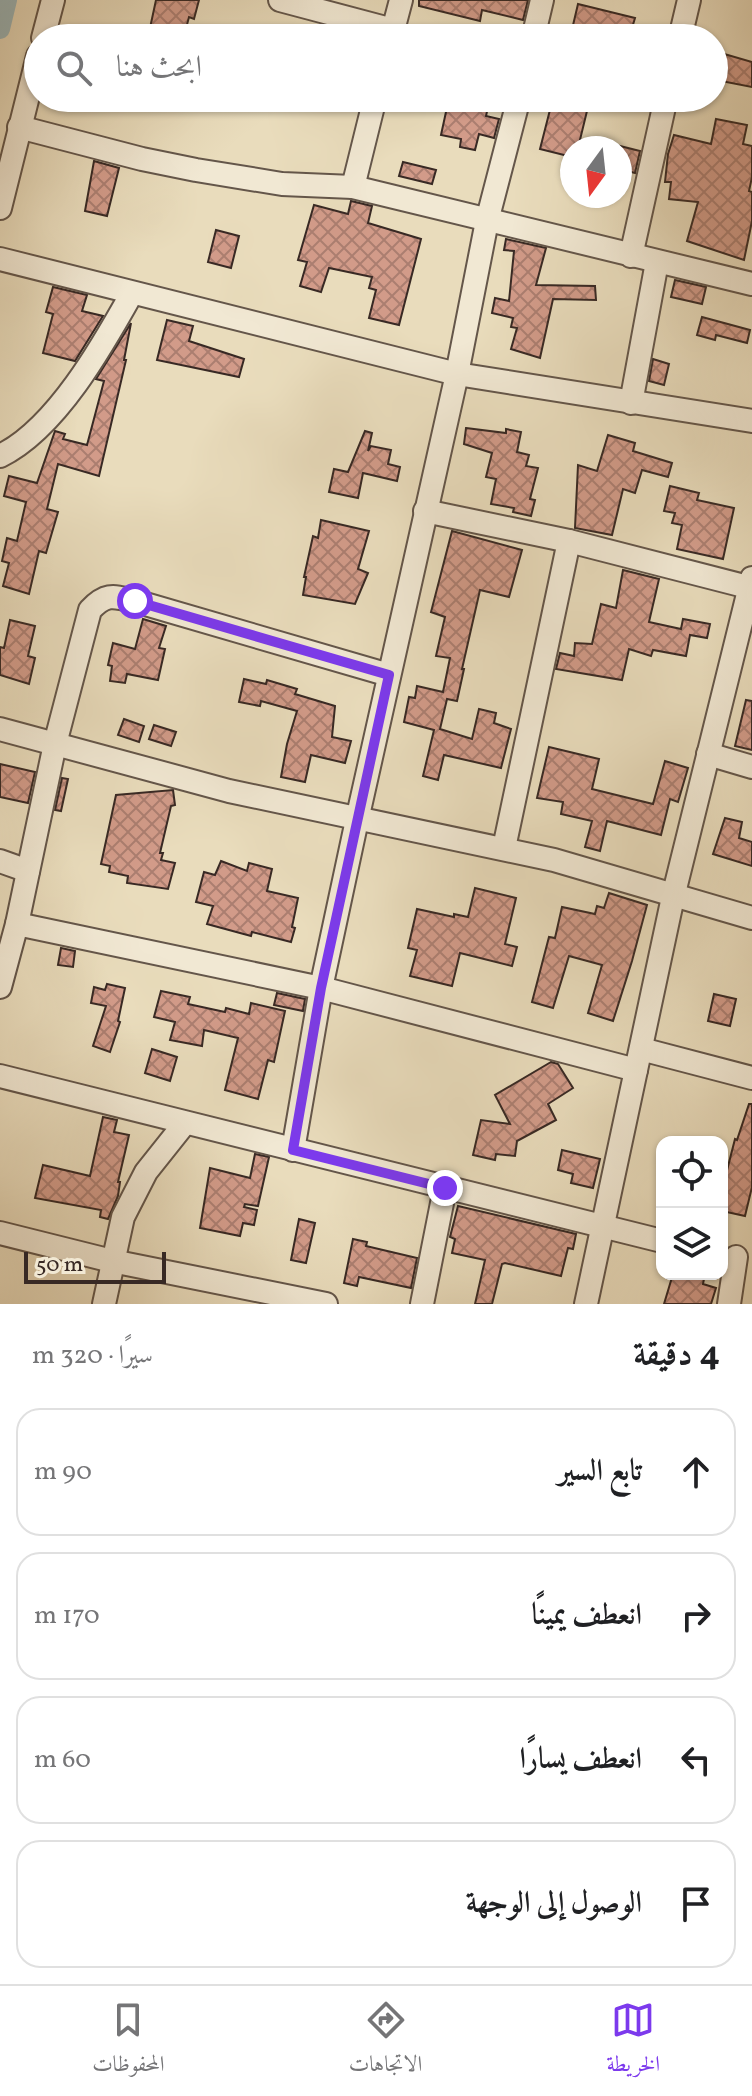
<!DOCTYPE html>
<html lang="ar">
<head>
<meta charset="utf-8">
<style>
	body { margin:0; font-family:Vollkorn,Amiri,serif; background:#f2f2f2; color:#202124; direction:rtl }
	.controls { position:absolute; right:24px; bottom:24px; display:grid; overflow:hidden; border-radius:16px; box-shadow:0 2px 6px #0004 }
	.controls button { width:72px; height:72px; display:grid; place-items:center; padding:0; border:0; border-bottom:2px solid #e0e0e0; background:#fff; color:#202124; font:40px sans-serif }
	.compass { position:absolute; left:560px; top:136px; width:72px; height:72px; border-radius:50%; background:#fff; box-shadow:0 2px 6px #0004; rotate:195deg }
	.scale { position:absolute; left:24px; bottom:20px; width:142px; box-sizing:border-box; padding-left:8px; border:4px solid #382924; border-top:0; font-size:22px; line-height:28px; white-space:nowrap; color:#382924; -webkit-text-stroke:6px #f1e8d3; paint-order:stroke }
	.stop { position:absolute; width:24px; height:24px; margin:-18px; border:6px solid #7c3aed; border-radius:50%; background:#fff }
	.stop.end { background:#7c3aed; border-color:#fff; box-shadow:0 2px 8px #0008 }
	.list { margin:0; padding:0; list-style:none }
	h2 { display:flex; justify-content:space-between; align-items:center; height:104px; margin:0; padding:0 32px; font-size:34px }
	h2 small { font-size:26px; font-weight:400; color:#757577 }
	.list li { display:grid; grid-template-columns:52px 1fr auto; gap:24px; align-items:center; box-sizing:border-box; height:128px; margin:0 16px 16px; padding:0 16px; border:2px solid #e0e0e0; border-radius:24px }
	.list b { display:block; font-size:30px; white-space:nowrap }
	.list em { font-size:26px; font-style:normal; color:#757577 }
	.icon { flex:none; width:44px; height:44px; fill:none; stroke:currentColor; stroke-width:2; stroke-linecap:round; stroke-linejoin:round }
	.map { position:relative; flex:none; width:752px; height:1304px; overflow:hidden; direction:ltr }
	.search { position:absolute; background:#fff; box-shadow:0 2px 6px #0004; left:24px; right:24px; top:24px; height:88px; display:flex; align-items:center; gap:20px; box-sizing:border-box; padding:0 28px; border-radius:44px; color:#757577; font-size:30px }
	.sheet { height:680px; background:#fff }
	nav { display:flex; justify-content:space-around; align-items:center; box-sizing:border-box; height:112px; border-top:2px solid #e0e0e0; background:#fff; font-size:22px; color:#757577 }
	nav a { display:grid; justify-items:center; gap:4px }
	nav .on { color:#7c3aed }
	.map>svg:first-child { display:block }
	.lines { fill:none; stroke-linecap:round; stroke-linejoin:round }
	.canal { stroke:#9db9bc; stroke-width:20 }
	.building { fill:url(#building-cross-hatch); stroke:#382924; stroke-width:2 }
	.minor-casing { stroke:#64564a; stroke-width:26 }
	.minor { stroke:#f1e8d3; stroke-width:22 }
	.route { stroke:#7c3aed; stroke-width:10 }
</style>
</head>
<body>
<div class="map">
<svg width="752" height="1304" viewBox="0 0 752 1304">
	<defs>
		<pattern id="building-cross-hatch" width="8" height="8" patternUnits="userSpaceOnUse" patternTransform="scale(2)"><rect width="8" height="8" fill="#d29b89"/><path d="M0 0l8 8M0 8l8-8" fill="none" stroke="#ab7e70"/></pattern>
	</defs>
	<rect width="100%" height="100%" fill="#e9dcbc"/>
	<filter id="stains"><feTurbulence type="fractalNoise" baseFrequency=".0025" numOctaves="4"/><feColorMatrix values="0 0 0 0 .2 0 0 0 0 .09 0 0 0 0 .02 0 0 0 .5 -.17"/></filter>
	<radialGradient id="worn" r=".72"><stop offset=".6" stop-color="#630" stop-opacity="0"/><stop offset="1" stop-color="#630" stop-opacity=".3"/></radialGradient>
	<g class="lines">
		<polyline class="canal" points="0,29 7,0"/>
	</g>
	<g class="building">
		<polygon points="156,0 199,0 194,19 189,17 184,36 150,28"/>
		<polygon points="419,0 528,0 523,20 482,10 480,21 419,6"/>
		<polygon points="578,4 635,18 629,38 570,38"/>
		<polygon points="714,51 752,62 752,87 716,80 718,72 714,70"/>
		<polygon points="449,98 490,98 486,116 499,119 494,138 479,134 475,150 460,147 461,139 441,135"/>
		<polygon points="552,102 587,111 578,148 572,148 572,157 540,149"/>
		<polygon points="716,119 747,125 743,144 752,146 752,177 749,191 752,192 752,221 744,260 687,241 698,202 669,199 671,182 665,182 668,154 674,135 711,144"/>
		<polygon points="620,146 640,151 635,173 620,169"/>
		<polygon points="94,161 119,168 107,216 85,211"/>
		<polygon points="403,162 436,170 432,184 399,176"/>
		<polygon points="351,201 372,206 368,223 421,239 399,325 369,318 376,290 369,288 372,277 329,268 321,292 300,286 307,262 298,260 314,205 348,214"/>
		<polygon points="216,230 239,236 231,268 208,262"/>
		<polygon points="506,239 546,248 536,285 595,286 596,300 553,299 540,358 511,349 517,328 511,327 513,318 492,313 495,298 509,301 514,251 504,250"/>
		<polygon points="675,280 706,287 702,304 671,297"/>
		<polygon points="53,287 87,295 82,311 103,316 75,361 43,353 53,314 46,312"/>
		<polygon points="702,317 750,330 747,343 716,335 715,340 697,335"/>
		<polygon points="167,320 193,326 189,341 244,359 239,377 157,360"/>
		<polygon points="131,323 124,360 126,360 99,476 58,464 47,509 58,512 46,553 39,551 29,594 3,586 9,563 2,561 7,538 17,541 26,502 4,496 9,476 37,483 55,431 65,434 63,439 87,445 104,381 96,379"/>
		<polygon points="653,359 669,364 664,385 649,381"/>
		<polygon points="466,428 506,433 506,429 521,432 517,452 529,455 526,466 538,468 530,499 535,500 531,516 513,512 514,508 491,504 496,479 486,477 492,453 464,444"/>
		<polygon points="365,431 372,433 368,451 371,446 391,450 388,464 400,467 397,481 363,473 358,498 329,492 334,469 348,472"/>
		<polygon points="608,435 635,443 633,451 672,463 668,477 642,470 635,493 623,489 612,535 575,528 578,465 597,471"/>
		<polygon points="670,486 699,493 697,500 734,508 723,559 677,549 682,525 672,523 675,513 664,511"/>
		<polygon points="321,520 369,531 358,569 368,573 355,604 303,595 306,577 304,577 313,536 318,538"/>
		<polygon points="452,531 522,550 509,597 480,590 462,669 464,669 457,701 447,699 440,729 472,739 479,709 496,713 494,723 511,729 501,768 444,755 438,780 423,776 434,730 404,722 409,697 415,698 417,686 443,692 450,658 436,656 445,617 431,612"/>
		<polygon points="623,570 659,579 649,622 681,629 683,619 710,624 707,638 690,635 686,656 653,650 651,656 629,649 622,680 556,669 560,653 574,656 575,643 592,644 601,604 616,608"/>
		<polygon points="143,619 166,626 159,648 165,649 158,680 127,674 125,683 110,681 112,666 108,665 113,643 135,649"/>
		<polygon points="10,620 35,626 28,656 35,658 29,684 0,675 0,647 4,648"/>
		<polygon points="244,679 266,684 267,680 297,689 295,694 335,706 332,737 351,741 345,763 311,755 305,782 281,777 287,744 297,711 261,701 260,706 239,702"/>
		<polygon points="746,700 752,701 752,750 735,746"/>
		<polygon points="124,719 144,726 139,742 118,735"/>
		<polygon points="154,725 176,732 171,746 149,739"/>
		<polygon points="549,747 599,759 592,789 653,804 665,761 688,768 678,802 670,799 661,835 607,821 600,851 585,847 592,821 561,814 563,802 537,798"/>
		<polygon points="0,764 35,772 28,803 0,797"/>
		<polygon points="62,778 68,779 61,811 55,810"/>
		<polygon points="173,790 175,805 171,806 160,853 163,853 161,860 175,863 168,889 127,883 128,876 109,872 110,866 101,864 116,795"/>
		<polygon points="725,818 742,822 739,838 752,842 752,866 713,854"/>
		<polygon points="221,861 247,871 249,863 272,869 267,891 298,898 292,927 295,928 291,942 252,932 251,936 207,924 213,906 196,902 204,872 215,875"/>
		<polygon points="475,888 516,898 505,944 517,947 512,966 460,953 452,986 410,976 417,950 408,948 417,909 454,917 454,914 468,917"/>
		<polygon points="609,893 647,905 632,961 613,1021 588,1013 602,965 569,956 553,1008 532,1002 549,937 555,938 562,907 595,914 597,906 604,908"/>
		<polygon points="61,948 75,951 73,967 58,965"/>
		<polygon points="107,984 125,988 118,1021 120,1022 110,1052 93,1046 106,1006 91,1003 94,987 105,990"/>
		<polygon points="161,991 190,997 188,1004 225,1012 226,1008 249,1014 251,1003 285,1011 274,1062 268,1060 258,1099 225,1090 238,1038 204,1030 202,1046 170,1040 175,1022 154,1017"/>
		<polygon points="277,993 305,999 303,1011 274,1005"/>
		<polygon points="714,994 736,999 730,1026 708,1021"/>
		<polygon points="152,1049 177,1057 170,1081 145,1073"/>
		<polygon points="551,1062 558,1064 573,1088 548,1104 556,1120 517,1141 515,1156 496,1154 495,1160 473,1155 481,1120 510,1124 495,1095"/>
		<polygon points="749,1104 752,1104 752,1187 745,1216 722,1211 722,1190 735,1139 737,1140"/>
		<polygon points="103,1117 117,1120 114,1132 129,1135 118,1182 120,1182 118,1196 108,1219 100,1217 101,1210 35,1198 43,1165 90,1176"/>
		<polygon points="562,1150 600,1159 593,1188 571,1183 573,1174 558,1170"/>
		<polygon points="255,1154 269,1157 258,1206 245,1204 244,1207 257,1210 254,1225 243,1223 240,1236 200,1228 210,1168 250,1178"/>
		<polygon points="458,1206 576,1234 573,1249 568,1248 561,1276 505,1263 502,1264 492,1304 475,1304 485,1260 452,1253 455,1239 450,1237"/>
		<polygon points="299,1219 315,1223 306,1263 291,1260"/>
		<polygon points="353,1239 367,1242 366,1246 417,1258 411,1288 359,1277 357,1286 344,1283"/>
		<polygon points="673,1274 705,1274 703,1284 716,1288 711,1304 664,1304"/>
	</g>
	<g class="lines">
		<defs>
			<g id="minor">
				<polyline points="280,0 393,30"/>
				<polyline points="43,38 53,0"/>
				<polyline points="391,38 401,0"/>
				<polyline points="533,38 542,0"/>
				<polyline points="680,38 689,0"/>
				<polyline points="19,127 142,159 196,170 282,184 353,187 752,284"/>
				<polyline points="353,187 375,98"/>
				<polyline points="0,208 38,56"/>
				<polyline points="631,256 666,98"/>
				<polyline points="0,259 457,374 752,421"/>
				<polyline points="631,403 657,262"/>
				<path d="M0 456C56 429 103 345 132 293"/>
				<polyline points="425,511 569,541 752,588"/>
				<polyline points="0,729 229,791 554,860 752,918"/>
				<polyline points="708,754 752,767"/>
				<polyline points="504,848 569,541"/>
				<polyline points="0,861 28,871"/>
				<polyline points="17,924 321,988 636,1070"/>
				<path d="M0 987 17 924 55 744 90 610C106 593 113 596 135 601L389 675"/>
				<polyline points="641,1049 752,1078"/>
				<polyline points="0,1076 662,1241"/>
				<polyline points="293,1150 321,988 357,820 457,374 487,221 519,98"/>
				<polyline points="0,1233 112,1261 326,1304"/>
				<polyline points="104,1304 123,1217 146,1172 185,1123"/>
				<polyline points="422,1304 445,1188"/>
				<polyline points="586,1304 673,897 752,578"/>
				<polyline points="729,1304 736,1257"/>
			</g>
		</defs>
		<use href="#minor" class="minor-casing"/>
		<use href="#minor" class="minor"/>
	</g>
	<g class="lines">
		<polyline class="route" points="135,601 389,675 321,988 293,1150 445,1188"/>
	</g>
	<rect width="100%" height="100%" filter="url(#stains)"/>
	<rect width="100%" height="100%" fill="url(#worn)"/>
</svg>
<div class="controls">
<button><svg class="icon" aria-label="locate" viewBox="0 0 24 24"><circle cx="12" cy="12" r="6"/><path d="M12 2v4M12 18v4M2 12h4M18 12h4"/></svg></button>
<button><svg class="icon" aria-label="layers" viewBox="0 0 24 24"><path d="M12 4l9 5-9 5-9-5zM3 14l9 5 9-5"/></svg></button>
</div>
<svg class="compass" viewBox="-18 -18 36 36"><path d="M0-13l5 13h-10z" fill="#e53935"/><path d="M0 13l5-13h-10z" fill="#757577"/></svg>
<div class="scale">50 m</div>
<div class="stop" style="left:135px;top:601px"></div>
<div class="stop end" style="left:445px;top:1188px"></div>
<div class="search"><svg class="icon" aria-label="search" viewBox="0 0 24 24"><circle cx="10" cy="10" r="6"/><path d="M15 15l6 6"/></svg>ابحث هنا</div>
</div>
<section class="sheet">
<h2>4 دقيقة<small>سيرًا · 320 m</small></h2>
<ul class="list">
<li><svg class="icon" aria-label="ahead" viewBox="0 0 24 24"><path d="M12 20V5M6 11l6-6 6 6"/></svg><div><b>تابع السير</b></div><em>90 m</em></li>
<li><svg class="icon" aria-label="right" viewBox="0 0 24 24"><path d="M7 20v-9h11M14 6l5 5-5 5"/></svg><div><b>انعطف يمينًا</b></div><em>170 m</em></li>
<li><svg class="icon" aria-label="left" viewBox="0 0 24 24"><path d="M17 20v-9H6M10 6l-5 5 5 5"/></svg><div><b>انعطف يسارًا</b></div><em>60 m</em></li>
<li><svg class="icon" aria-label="arrive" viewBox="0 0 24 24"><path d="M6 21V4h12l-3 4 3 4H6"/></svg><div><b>الوصول إلى الوجهة</b></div></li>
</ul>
</section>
<nav>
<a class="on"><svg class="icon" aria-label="map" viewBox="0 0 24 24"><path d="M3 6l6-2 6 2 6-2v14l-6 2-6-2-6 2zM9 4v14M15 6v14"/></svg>الخريطة</a>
<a><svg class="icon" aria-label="directions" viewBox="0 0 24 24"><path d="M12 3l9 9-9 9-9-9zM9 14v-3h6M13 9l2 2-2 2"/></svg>الاتجاهات</a>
<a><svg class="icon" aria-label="saved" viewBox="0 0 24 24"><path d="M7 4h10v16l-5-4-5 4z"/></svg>المحفوظات</a>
</nav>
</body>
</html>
